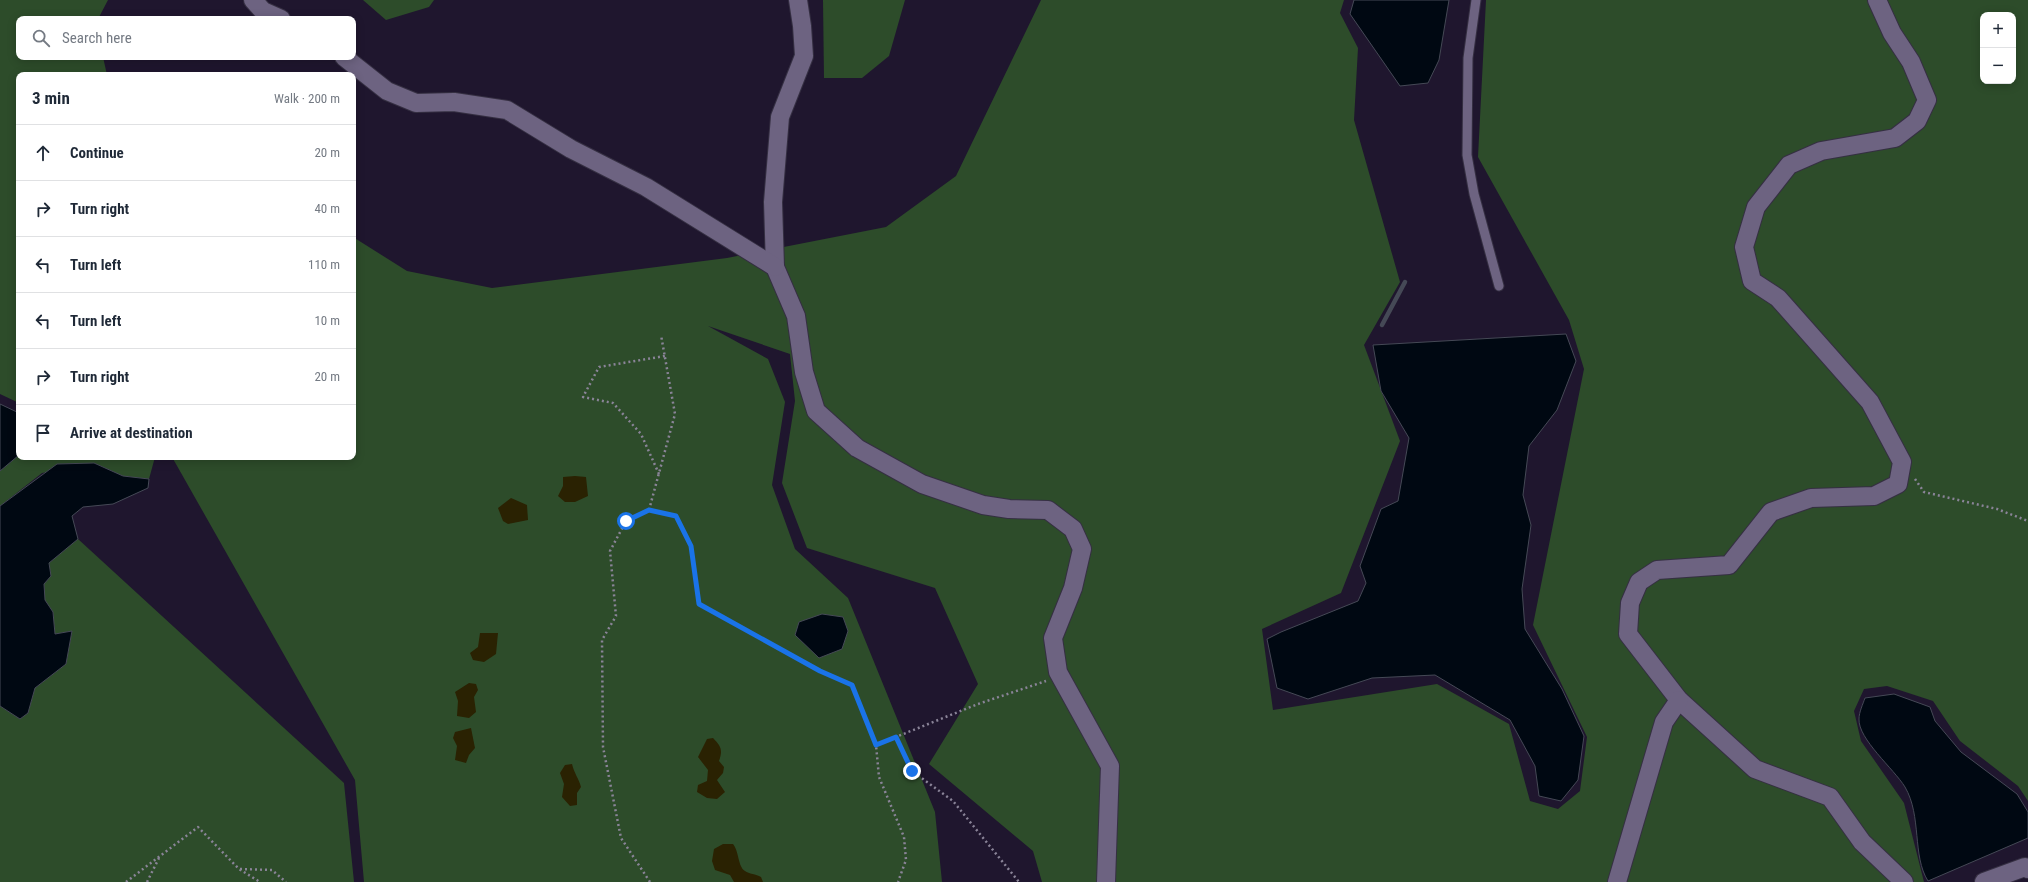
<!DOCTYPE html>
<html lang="en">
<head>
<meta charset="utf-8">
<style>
	body { margin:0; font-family:"Roboto Condensed",sans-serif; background:#f6f6f7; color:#1f2937 }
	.controls { position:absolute; right:12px; top:12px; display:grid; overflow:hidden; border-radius:8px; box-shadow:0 2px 10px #0003 }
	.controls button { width:36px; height:36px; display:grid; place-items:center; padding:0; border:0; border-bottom:1px solid #e0e1e3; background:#fff; color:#1f2937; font:20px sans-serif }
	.stop { position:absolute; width:12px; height:12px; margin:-9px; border:3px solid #1a73e8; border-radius:50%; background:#fff }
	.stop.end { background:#1a73e8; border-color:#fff; box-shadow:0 1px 4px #0008 }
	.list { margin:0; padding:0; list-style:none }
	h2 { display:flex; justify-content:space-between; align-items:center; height:52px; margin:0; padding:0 16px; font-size:17px }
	h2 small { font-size:13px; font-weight:400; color:#747a83 }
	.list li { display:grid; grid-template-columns:26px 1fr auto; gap:12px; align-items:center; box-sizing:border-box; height:56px; padding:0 16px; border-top:1px solid #e0e1e3 }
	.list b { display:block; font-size:15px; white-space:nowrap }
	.list em { font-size:13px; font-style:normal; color:#747a83 }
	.icon { flex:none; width:22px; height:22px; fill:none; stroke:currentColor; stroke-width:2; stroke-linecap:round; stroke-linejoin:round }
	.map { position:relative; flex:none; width:2028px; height:882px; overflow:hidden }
	.search { position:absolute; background:#fff; box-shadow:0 2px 10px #0003; left:16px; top:16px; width:340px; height:44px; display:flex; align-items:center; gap:10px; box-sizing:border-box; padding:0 14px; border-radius:8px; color:#747a83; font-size:15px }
	.panel { position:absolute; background:#fff; box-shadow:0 2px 10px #0003; left:16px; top:72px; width:340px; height:388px; border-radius:8px }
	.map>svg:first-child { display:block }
	.green { fill:#2d4c2a; fill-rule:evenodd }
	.sand { fill:#2a2202 }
	.water { fill:#000812; stroke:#454956 }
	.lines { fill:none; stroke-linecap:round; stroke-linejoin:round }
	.stream { stroke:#454956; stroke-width:4.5 }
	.service-casing { stroke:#352f42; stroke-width:11 }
	.minor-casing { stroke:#352f42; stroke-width:20 }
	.path { stroke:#8a8498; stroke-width:2.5; stroke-dasharray:2 3; stroke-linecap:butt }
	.service { stroke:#6d6381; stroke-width:9 }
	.minor { stroke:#6d6381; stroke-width:18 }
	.route { stroke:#1a73e8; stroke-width:5 }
</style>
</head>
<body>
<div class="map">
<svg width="2028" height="882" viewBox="0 0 2028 882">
	<rect width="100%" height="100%" fill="#1f162e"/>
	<g class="green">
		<polygon points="0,0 108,0 98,19 19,19 19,57 103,57 107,75 19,75 19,403 0,394"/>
		<polygon points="363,0 434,0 429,7 386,20"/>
		<polygon points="823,0 905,0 889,56 862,78 824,78"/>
		<path d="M1041 0H1344L1340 13 1358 48 1354 120 1400 282 1364 345 1400 441 1341 593 1262 629 1273 710 1437 684 1509 724 1530 801 1558 809 1580 791 1587 737 1533 625 1584 369 1569 320 1478 157 1486 0H2028V801L2018 786 1960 741 1933 701 1887 686 1864 689 1854 711 1861 741 1904 803 1924 882H1042L1033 851 929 764 978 684 935 588 807 548 782 483 795 401 790 354 708 326 768 359 785 402 772 485 795 549 848 598 935 812 942 882H364L355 780 172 457H353V237L407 271 492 288 727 258 886 227 956 176ZM1983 15H2013V81H1983Z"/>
		<polygon points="19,455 19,457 155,457 149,479 123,476 94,463 42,473 0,506 0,471"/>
		<polygon points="78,539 344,783 354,882 0,882 0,706 20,719 28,713 35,688 66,664 72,631 55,634 53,612 45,600 44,584 51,576 49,563"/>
	</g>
	<g class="sand">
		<polygon points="575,476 586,477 588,496 575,502 565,502 558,496 563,486 563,477"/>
		<polygon points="511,498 527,505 528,520 508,524 503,521 498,508"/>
		<polygon points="480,633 498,633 496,654 484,662 473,660 470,653 478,647"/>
		<polygon points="469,683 476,684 478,690 474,697 476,712 469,718 457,716 458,701 455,692"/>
		<polygon points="471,728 475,748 469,755 466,763 455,760 457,746 453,738 455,732"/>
		<path d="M713 738C721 746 723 750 719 761L724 767 723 773 717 780 725 792 717 799 707 798 697 792 698 785 707 781 708 770 698 757 707 739Z"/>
		<path d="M572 764C574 773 579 779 581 787L577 793V805L570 806 562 797 564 784 560 773 565 765Z"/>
		<path d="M723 844H733C739 851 738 867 745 871 749 874 756 874 761 877L763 882H734L730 875 715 870 712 861 714 849Z"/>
	</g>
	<g class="water">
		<polygon points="1354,0 1449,0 1439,60 1428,83 1400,86 1350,14"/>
		<polygon points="1566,334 1576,361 1557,410 1529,446 1523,495 1531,525 1522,589 1525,629 1562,689 1584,736 1578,780 1561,801 1539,796 1535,766 1510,720 1435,675 1372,678 1308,699 1277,688 1267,639 1281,632 1358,601 1366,583 1360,566 1381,509 1398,501 1409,438 1381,391 1373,345"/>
		<polygon points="0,404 19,413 19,455 0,471"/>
		<polygon points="94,463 123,476 149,479 148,488 113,504 83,507 72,516 78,539 49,563 51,576 44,584 45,600 53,612 55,634 72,631 66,664 35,688 28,713 20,719 0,706 0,506 57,464"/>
		<polygon points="822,614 843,617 848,631 842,649 819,658 795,635 799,622"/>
		<path d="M1894 694 1930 707 1935 721 1961 752 2017 794 2028 812V838L1928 881C1912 856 1922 816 1905 787 1894 769 1858 739 1859 719 1859 712 1863 704 1865 698Z"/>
	</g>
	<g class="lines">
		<polyline class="stream" points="1382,325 1405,282"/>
		<defs>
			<polyline id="service" points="1476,0 1468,58 1467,155 1474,194 1499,286"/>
			<g id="minor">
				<polyline points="253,0 263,11 281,19"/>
				<polyline points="798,0 802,26 804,56 780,117 773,202 775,267 796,316 804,372 816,411 857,448 922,484 983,505 1009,509 1048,510 1073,529 1082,549 1073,588 1053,638 1058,672 1110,766 1106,882"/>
				<polyline points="1877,0 1892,33 1911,62 1927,100 1917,121 1895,138 1821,151 1789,165 1756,207 1744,247 1752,281 1778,298 1870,402 1902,462 1898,484 1874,496 1811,498 1771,512 1729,565 1657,570 1639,582 1630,603 1628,634 1679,700 1755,769 1830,797 1862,842 1904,882"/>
				<polyline points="344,57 387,91 416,103 454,102 507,110 571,149 646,187 775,267"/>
				<polyline points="1617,882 1664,722 1679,700"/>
				<polyline points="1984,882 2025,867 2028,869"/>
			</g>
		</defs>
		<use href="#service" class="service-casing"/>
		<use href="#minor" class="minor-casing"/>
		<g class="path">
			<polyline points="659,474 641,434 613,403 583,397 599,367 665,356"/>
			<polyline points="1915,479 1924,492 1997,509 2028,521"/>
			<polyline points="649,510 675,414 661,335"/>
			<polyline points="896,737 912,771 953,801 1019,882"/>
			<polyline points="876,745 978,704 1046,681"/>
			<polyline points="240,869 272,870 286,882"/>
			<polyline points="126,882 198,827 239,869 260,882"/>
			<polyline points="147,882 159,858"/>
			<polyline points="650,882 621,838 603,747 602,640 616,616 610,551 626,521 649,510 676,516 691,546 699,604 821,671 852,685 876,745 879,777 904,837 906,860 898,882"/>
		</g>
		<use href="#service" class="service"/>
		<use href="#minor" class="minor"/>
	</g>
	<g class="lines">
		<polyline class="route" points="626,521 649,510 676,516 691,546 699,604 820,671 852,685 876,745 896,737 912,771"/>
	</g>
</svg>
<div class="controls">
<button>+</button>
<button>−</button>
</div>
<div class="stop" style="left:626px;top:521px"></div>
<div class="stop end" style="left:912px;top:771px"></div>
<div class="search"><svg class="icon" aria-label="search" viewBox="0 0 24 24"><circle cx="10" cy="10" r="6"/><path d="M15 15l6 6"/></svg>Search here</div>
<section class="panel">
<h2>3 min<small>Walk · 200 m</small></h2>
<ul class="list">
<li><svg class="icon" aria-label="ahead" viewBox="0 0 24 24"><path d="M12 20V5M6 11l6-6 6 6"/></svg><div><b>Continue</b></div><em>20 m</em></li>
<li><svg class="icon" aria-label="right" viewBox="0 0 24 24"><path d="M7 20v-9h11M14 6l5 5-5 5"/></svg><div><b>Turn right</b></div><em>40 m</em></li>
<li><svg class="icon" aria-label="left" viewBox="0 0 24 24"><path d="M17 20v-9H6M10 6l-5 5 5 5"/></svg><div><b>Turn left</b></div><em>110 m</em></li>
<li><svg class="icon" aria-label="left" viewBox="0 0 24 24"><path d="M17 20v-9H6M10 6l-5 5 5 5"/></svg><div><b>Turn left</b></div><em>10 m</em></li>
<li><svg class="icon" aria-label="right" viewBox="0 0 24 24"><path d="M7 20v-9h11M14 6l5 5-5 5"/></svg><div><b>Turn right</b></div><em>20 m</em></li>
<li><svg class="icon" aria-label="arrive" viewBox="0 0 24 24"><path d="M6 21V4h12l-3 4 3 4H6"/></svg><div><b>Arrive at destination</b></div></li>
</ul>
</section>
</div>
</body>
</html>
